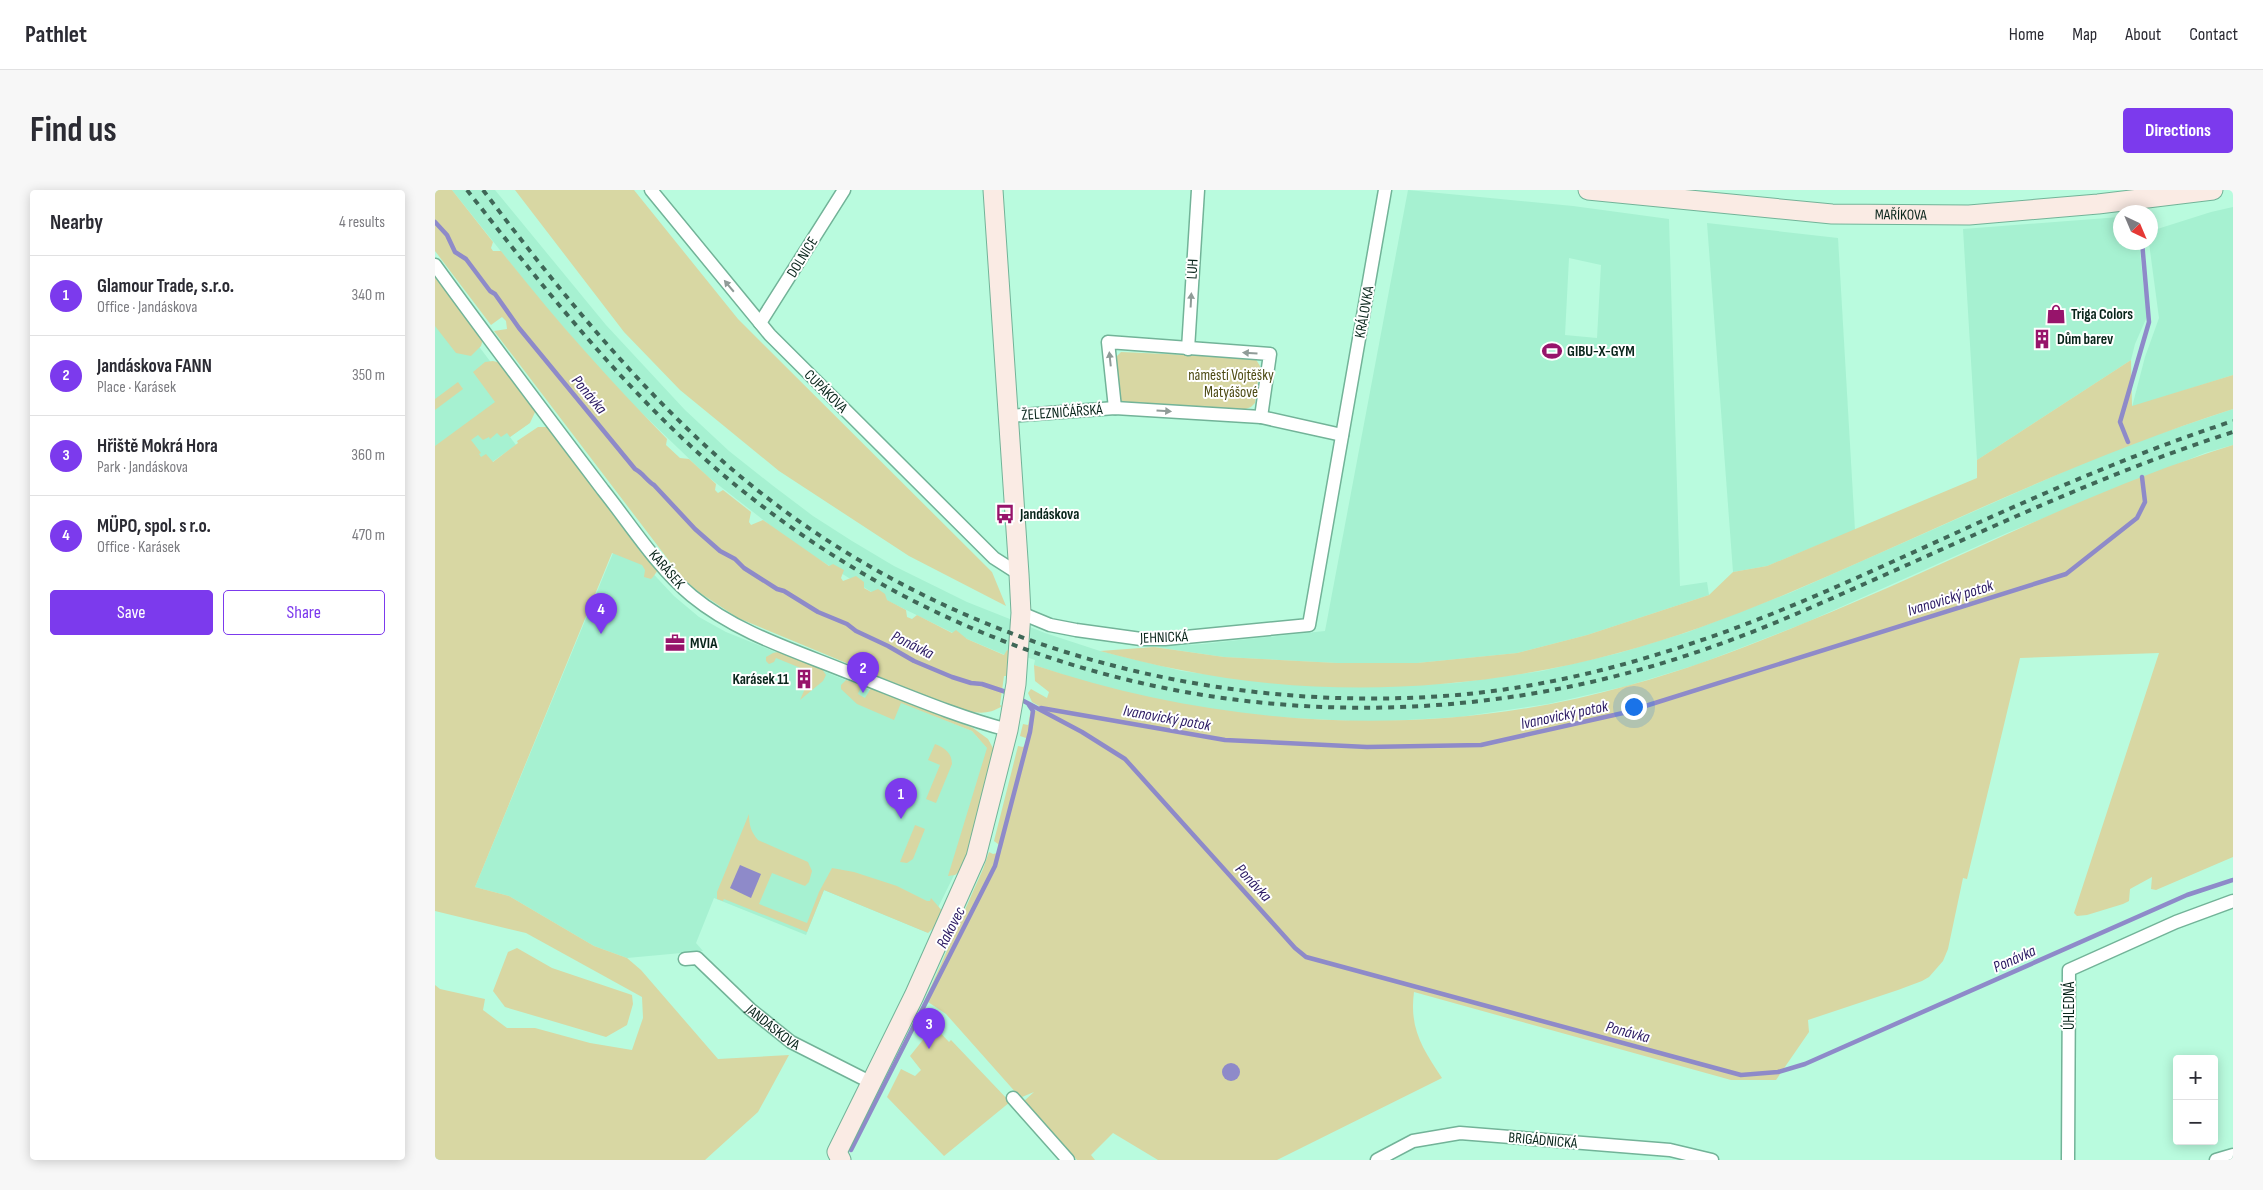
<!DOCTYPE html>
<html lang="en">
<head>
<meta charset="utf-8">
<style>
	body { margin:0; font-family:"Sofia Sans Condensed",sans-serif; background:#f7f7f7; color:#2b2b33 }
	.controls { position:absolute; right:15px; bottom:15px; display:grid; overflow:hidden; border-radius:5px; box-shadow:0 2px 12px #0003 }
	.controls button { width:45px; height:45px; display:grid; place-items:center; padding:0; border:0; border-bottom:1px solid #e1e1e2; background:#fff; color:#2b2b33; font:25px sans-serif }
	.compass { position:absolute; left:1678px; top:15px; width:45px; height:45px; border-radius:50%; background:#fff; box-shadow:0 2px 12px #0003; rotate:136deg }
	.you { position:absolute; left:1198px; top:516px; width:18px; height:18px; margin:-12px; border:4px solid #fff; border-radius:50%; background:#1a73e8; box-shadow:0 0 0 8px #1a73e833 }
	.badge { display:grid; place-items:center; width:32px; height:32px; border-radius:50%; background:#7c3aed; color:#fff; font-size:16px; font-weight:700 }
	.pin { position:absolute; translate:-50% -41px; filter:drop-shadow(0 1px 2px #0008) }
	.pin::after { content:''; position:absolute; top:26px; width:18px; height:15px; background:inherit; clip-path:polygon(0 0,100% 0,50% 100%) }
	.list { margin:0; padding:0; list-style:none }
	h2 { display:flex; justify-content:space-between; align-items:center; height:65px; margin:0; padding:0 20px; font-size:21px }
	h2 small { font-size:16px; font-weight:400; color:#7c7c81 }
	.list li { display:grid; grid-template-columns:32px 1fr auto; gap:15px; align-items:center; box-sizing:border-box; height:80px; padding:0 20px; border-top:1px solid #e1e1e2 }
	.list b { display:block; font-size:19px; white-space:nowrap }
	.list p { margin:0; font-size:16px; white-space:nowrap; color:#7c7c81 }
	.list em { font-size:16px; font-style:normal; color:#7c7c81 }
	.actions { display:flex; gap:10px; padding:15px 20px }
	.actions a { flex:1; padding:11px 0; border:1px solid #7c3aed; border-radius:5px; text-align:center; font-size:18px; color:#7c3aed }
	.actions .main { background:#7c3aed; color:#fff }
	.map { position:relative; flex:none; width:1798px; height:970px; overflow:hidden; border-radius:5px }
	header { display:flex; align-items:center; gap:30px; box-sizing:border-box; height:70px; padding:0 25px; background:#fff; border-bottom:1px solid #e1e1e2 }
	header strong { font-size:24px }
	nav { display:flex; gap:28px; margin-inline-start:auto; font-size:18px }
	.intro { display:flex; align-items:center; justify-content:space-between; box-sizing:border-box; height:120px; padding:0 30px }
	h1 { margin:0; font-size:35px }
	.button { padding:12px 22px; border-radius:5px; background:#7c3aed; color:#fff; font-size:18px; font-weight:700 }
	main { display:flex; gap:30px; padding:0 30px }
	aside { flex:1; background:#fff; border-radius:5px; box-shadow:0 2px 12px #0003 }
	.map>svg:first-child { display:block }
	.built { fill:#a6f1d1; fill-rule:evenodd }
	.green { fill:#d8d7a3 }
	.water { fill:#8e8ac9 }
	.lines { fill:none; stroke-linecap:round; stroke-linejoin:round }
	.stream { stroke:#8e8ac9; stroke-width:4.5 }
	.street-casing { stroke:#72b398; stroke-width:15 }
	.secondary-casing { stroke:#72b398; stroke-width:21 }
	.street { stroke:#fff; stroke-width:12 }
	.secondary { stroke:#faebe4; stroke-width:19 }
	.rail { stroke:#3f6757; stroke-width:4; stroke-dasharray:6 6; stroke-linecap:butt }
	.oneway { fill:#909c98 }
	.labels { text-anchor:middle; stroke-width:4; stroke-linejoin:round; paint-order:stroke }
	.street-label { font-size:15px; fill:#08241a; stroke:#fff }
	.poi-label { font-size:15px; font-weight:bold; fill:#08241a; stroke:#fff; text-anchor:start }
	.park-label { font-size:15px; fill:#4d4a13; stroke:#fff }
	.water-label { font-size:16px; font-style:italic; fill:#291862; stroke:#fff }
</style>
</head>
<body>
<header>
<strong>Pathlet</strong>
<nav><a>Home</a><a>Map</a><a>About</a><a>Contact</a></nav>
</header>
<div class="intro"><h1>Find us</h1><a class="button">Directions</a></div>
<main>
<aside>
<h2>Nearby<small>4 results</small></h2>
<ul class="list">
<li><span class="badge">1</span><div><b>Glamour Trade, s.r.o.</b><p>Office · Jandáskova</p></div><em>340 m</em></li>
<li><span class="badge">2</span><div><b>Jandáskova FANN</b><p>Place · Karásek</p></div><em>350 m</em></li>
<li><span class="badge">3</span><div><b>Hřiště Mokrá Hora</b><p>Park · Jandáskova</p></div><em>360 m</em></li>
<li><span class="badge">4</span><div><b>MÜPO, spol. s r.o.</b><p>Office · Karásek</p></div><em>470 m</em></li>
</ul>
<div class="actions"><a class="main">Save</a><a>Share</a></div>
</aside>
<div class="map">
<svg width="1798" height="970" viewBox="0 0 1798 970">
	<rect width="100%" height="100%" fill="#b9fbde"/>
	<g class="built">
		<polygon points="17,0 60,0 171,135 250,220 294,261 337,295 378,326 417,351 459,376 532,412 610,443 665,461 747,481 792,487 842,493 936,497 1021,493 1107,481 1184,463 1253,442 1357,402 1655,270 1706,250 1798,219 1798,255 1770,263 1572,343 1370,433 1264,474 1192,496 1113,514 1025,527 936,532 839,527 787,521 741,514 656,494 599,475 600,470 572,460 570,465 518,443 443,406 359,354 272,286 186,203 108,114"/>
		<path d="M973 0 1138 16 1234 29 1245 396 1272 392 1274 405 1152 445 1082 463 982 473H902L789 467 720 457 767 454 890 441ZM1134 68 1166 75 1162 148 1130 145Z"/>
		<polygon points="1798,17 1798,185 1697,217 1710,167 1724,128 1714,53 1716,41 1776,22"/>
		<polygon points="1685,27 1686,52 1704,53 1709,101 1715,120 1700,154 1696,170 1542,270 1528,39"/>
		<polygon points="1272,33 1403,48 1420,340 1332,376 1298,382"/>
		<polygon points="0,98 97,227 93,234 75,247 81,255 46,280 21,247 0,262"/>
		<polygon points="178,363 210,375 239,406 264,427 291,442 537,541 555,561 525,673 491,742 389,700 371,745 279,708 261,753 268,761 192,768 159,756 74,706 40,697"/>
	</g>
	<g class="green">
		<path d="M0 0H17L58 52 56 58 58 61H66C118 127 173 189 232 249L231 255 245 268 254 269 281 294 280 300 283 303 288 300 316 322 314 332 316 335 328 330 394 376 398 374 409 380 406 388 408 391 421 386 429 392V398L436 402 443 399 450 404 452 410 471 420 472 427 477 429 482 425 517 443 521 440 532 449 569 465 572 460 575 461 572 486H569L565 515 567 516C550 528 533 521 515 516L303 428 265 403 248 389 59 141 72 139 71 131 67 127 56 135 0 61Z"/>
		<polygon points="80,0 199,0 303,129 557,382 571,416 474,366 344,281 245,200 189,142"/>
		<polygon points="0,87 48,149 46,156 36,166 21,163 0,136"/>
		<polygon points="686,162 820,168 825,176 820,213 816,217 805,221 687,213 684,211 680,168"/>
		<path d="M1696 170 1697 216 1798 185V219C1676 258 1561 311 1445 363 1360 401 1274 439 1183 463 1043 501 889 509 746 480 719 475 692 468 665 461L719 457 789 467 902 473H982L1082 463 1152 445 1274 405 1298 382 1332 376 1542 288V270Z"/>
		<polygon points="58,171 66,173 101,220 95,233 75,247 72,243 66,247 62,243 55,249 54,247 48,250 43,245 36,250 46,263 44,264 46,267 51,264 58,272 83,253 82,251 103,237 113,237 208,365 211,364 223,380 218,387 216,389 209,387 210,380 207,375 177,363 40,697 74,706 159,756 192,768 206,780 283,869 354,865 323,922 270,970 0,970 0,795 5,799 50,809 48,820 72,838 100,838 155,853 197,860 208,828 207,807 91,743 0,721 0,256 60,212 38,182 50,172"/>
		<polygon points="23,192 28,199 0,220 0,209"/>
		<path d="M1798 255V667L1721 700 1716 699 1717 687 1695 699 1694 711 1688 714 1652 725 1642 726 1639 723 1724 463 1585 468 1532 689 1528 688 1513 759 1508 771 1494 787 1487 791 1463 800 1373 830 1374 842 1341 890H1296L979 802C974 839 988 859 1007 888L842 970H723L678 943 656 965 660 970H642L589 911 599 902 587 907 583 905 511 824 490 810 548 679 554 662 558 664 566 662 567 657 559 651 583 556 588 557 591 553V548L585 546 588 534 593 535 596 519 605 522 604 516 597 512 593 503 596 499 612 508 614 502 600 491 599 475C790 539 1000 551 1195 495 1254 479 1311 457 1367 434 1512 376 1649 301 1798 255Z"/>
		<polygon points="348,461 385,476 391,485 388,491 365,510 375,487 367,483 368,479 341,468 339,472 334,474 331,471 331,467 338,463"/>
		<polygon points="411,490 424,494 425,499 423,504 430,508 436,498 538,538 553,549 559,560 551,601 527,679 520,685 513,686 552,558 537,541 466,513 459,530 422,514 406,499 406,495"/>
		<path d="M500 554C510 558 517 563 517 574L501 613 491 609 505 575 493 570Z"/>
		<path d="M314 624C314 635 316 642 323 650L373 672 377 681 374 692 370 696 337 683 324 714 372 733 384 702 397 678 419 682 462 696 492 711H495L496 708 509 723 504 733 493 743 389 700 372 742 289 709 288 711 282 709V702Z"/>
		<polygon points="480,635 490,639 478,669 472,673 465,672"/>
		<polygon points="82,758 117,778 197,805 198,814 192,835 171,847 70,817 58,801 73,762"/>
		<polygon points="499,836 514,852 516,850 575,912 509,966 452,907 466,879 480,886 486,880 475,866"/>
	</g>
	<g class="water">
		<polygon points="305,675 326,684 316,708 295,698"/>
		<circle cx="796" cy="882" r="9"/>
	</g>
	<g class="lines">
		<g class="stream">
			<path d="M0 32 12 45 20 62 31 69 55 101 60 104 84 138 200 279C208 283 211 290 219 295L260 339 285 361 300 369 309 378 342 399 349 401 383 422 412 434 421 441 453 456 479 471 517 487 536 493 547 494 574 503"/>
			<polyline points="1693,252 1685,232 1714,132 1707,52"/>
			<polyline points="583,508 647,542 690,569 860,758 871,767 1306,885 1343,882 1370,874 1752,705 1798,690"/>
			<polyline points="606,518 790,550 932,557 1046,555 1188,523 1631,384 1702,328 1710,312 1707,287"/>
			<polyline points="416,960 560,676 595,542 598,521 594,515"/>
		</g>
		<defs>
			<g id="street">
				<polyline points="216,0 335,145 559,368 584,384"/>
				<path d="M0 75C55 151 111 225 168 300 196 335 222 377 257 406 302 443 361 461 415 483 467 503 519 526 573 540"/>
				<polyline points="325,133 409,0"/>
				<polyline points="753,159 763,0"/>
				<polyline points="680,218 673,152 835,164 826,227"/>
				<polyline points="574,226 680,218 826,227 907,245"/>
				<polyline points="586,423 615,435 641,440 706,449 730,449 874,435 950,0"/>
				<path id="s1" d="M250 769 262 768 315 819 356 852 437 893"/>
				<polyline points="578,908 633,970"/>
				<polyline points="942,970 978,951 1025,943 1235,960 1277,970"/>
				<polyline points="1633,970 1634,780 1741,732 1798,711"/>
				<polyline points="1781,970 1798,965"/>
			</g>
			<g id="secondary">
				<path id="s2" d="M1153 0 1397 24 1534 25 1663 14 1778 0"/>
				<polyline points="406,970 402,962 479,806 541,667 573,540 581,494 586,423 584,384 558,0"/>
			</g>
		</defs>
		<use href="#street" class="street-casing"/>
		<use href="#secondary" class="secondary-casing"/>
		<use href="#street" class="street"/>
		<use href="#secondary" class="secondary"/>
		<g class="rail">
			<path d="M32 0C108 97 186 196 279 277 551 512 921 577 1259 463 1323 442 1384 414 1445 387 1562 335 1676 281 1798 242"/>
			<path d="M48 0C120 95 195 189 284 268 485 446 757 527 1022 505 1102 498 1180 479 1255 454 1343 425 1428 385 1512 347 1606 304 1700 263 1798 231"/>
		</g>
	</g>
	<defs><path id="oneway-solid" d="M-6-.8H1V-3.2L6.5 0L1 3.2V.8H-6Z" transform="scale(1.25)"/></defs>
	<g class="oneway">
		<use href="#oneway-solid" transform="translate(294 96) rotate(-130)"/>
		<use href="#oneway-solid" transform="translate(756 110) rotate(-87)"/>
		<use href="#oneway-solid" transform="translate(815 163) rotate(-176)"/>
		<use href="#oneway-solid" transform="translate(675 169) rotate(-96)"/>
		<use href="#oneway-solid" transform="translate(729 221) rotate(4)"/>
	</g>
	<defs>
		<symbol id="shop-bare" viewBox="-9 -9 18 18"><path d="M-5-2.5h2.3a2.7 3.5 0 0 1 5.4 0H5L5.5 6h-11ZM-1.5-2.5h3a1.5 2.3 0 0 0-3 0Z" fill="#97146b" stroke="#fff" stroke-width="2.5" paint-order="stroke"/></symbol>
		<symbol id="building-bare" viewBox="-9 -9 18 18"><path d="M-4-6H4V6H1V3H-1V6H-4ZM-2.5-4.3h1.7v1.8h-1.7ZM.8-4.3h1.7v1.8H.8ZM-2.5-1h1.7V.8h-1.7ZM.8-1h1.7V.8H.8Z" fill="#97146b" stroke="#fff" stroke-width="2.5" paint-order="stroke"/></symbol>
		<symbol id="stadium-bare" viewBox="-9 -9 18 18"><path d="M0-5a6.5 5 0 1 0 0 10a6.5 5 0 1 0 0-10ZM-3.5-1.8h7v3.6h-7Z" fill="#97146b" stroke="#fff" stroke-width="2.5" paint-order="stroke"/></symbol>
		<symbol id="bus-bare" viewBox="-9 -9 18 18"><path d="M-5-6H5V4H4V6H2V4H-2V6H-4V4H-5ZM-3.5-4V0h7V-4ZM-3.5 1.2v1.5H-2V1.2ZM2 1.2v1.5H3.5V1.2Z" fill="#97146b" stroke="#fff" stroke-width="2.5" paint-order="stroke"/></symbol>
		<symbol id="office-bare" viewBox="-9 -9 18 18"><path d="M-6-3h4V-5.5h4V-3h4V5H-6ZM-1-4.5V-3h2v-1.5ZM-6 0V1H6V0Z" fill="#97146b" stroke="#fff" stroke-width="2.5" paint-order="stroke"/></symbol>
	</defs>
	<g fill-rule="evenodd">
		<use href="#shop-bare" x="1607" y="110" width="28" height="28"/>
		<use href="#building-bare" x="1593" y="135" width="28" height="28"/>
		<use href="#stadium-bare" x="1103" y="147" width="28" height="28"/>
		<use href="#bus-bare" x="556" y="310" width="28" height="28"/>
		<use href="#office-bare" x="226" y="439" width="28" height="28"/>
		<use href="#building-bare" x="355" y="475" width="28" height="28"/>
	</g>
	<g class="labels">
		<g class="street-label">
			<text dy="5" stroke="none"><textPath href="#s2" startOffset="314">MAŘÍKOVA</textPath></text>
			<text transform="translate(367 67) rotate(-58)" y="5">DOLNICE</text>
			<text transform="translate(757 79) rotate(-87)" y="5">LUH</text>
			<text transform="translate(929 122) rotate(-80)" y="5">KRÁLOVKA</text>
			<text transform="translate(391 201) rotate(45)" y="5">CUPÁKOVA</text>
			<text transform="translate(627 222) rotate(-4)" y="5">ŽELEZNIČÁŘSKÁ</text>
			<text transform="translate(232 379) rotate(49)" y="5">KARÁSEK</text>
			<text transform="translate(729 447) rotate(-2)" y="5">JEHNICKÁ</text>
			<text transform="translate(1634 816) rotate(-90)" y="5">ÚHLEDNÁ</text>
			<text dy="5" stroke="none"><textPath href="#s1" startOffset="115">JANDÁSKOVA</textPath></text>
			<text transform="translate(1108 950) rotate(5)" y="5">BRIGÁDNICKÁ</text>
		</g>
		<g class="poi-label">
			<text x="1636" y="129">Triga Colors</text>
			<text x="1622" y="154">Dům barev</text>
			<text x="1132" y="166">GIBU-X-GYM</text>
			<text x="585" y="329">Jandáskova</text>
			<text x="255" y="458">MVIA</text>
			<text x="354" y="494" text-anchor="end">Karásek 11</text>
		</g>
		<g class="park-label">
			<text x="796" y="190">náměstí Vojtěšky<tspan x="796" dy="17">Matyášové</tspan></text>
		</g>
		<g class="water-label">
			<text transform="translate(155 204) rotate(50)" y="6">Ponávka</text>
			<text transform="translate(1515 407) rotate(-17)" y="6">Ivanovický potok</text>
			<text transform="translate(478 454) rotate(26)" y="6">Ponávka</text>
			<text transform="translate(1129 524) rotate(-12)" y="6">Ivanovický potok</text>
			<text transform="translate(732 527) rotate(10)" y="6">Ivanovický potok</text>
			<text transform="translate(819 692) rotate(47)" y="6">Ponávka</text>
			<text transform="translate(515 737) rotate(-63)" y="6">Rakovec</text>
			<text transform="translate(1579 768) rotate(-24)" y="6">Ponávka</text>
			<text transform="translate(1193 841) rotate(15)" y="6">Ponávka</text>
		</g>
	</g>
</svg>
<div class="controls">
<button>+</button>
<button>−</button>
</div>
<svg class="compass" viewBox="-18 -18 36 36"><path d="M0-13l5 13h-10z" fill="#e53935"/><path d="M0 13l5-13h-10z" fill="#7c7c81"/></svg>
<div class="you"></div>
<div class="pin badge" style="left:466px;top:629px">1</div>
<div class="pin badge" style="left:428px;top:503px">2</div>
<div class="pin badge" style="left:494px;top:859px">3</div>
<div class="pin badge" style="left:166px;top:444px">4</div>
</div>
</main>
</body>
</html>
